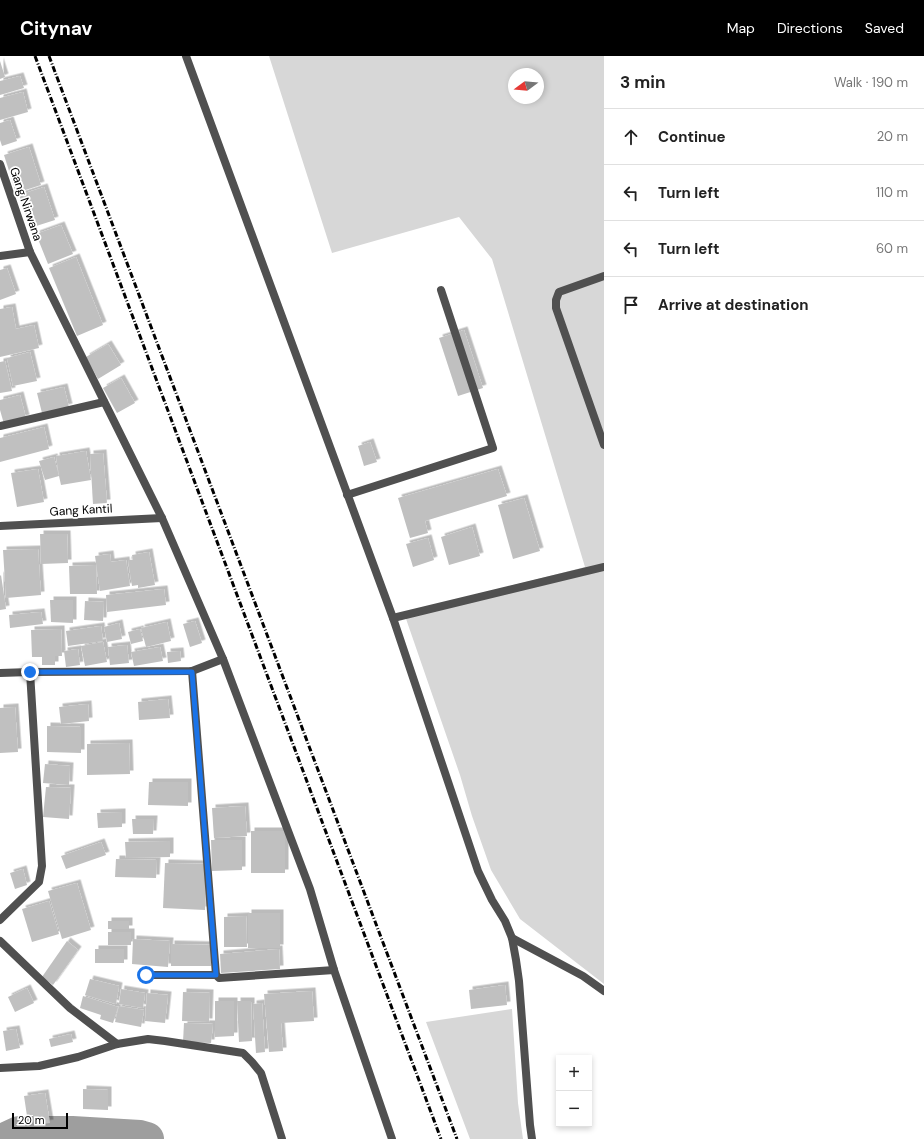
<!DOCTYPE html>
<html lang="en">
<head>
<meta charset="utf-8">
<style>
	body { margin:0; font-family:"DM Sans",sans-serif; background:#f6f6f6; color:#222 }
	.controls { position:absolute; right:12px; bottom:12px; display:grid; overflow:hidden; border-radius:0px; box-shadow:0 2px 6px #0003 }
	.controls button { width:36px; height:36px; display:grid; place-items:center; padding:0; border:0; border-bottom:1px solid #e0e0e0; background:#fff; color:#222; font:20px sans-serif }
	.compass { position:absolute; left:508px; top:12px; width:36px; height:36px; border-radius:50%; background:#fff; box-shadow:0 2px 6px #0003; rotate:254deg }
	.scale { position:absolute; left:12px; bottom:10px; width:56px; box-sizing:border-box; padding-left:4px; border:2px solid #000; border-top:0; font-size:11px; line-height:14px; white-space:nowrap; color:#000; -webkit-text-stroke:3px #fff; paint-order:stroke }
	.stop { position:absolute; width:12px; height:12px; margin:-9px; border:3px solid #1a73e8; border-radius:50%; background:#fff }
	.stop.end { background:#1a73e8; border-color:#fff; box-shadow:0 1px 4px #0008 }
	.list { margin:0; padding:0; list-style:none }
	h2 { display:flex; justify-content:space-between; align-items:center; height:52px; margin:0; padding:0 16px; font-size:17px }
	h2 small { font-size:13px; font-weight:400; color:#767676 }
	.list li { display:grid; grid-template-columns:26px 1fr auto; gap:12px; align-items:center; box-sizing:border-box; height:56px; padding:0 16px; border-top:1px solid #e0e0e0 }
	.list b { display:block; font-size:15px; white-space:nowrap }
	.list em { font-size:13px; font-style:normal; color:#767676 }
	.icon { flex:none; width:22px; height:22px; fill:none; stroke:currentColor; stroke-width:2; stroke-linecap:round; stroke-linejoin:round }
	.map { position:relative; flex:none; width:604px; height:1083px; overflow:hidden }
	header { display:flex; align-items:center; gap:24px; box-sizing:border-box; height:56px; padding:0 20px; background:#000; color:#fff }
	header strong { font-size:19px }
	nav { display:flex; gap:22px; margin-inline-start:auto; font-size:14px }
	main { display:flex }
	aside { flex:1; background:#fff }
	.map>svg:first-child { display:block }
	.green { fill:#d7d7d7; fill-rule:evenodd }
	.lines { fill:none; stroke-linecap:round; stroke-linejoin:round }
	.river { stroke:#9e9e9e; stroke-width:34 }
	.building { fill:#c0c0c0; filter:url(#shadow) }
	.lane { stroke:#505050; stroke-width:8 }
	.street { stroke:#505050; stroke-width:8 }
	.rail { stroke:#000; stroke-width:3; stroke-dasharray:6 2 1 2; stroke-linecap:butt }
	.route { stroke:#1a73e8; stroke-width:5 }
	.labels { text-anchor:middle; stroke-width:3.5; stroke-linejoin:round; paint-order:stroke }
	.street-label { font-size:12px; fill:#000; stroke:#fff }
</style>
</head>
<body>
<header>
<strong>Citynav</strong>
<nav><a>Map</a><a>Directions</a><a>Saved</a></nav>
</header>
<main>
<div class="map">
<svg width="604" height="1083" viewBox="0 0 604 1083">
	<defs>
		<filter id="shadow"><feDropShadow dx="3.5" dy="-3.5" stdDeviation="0" flood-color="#0004"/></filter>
	</defs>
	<rect width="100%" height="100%" fill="#fff"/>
	<g class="green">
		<path d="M269 0H604V928L520 863 491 814 472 760 460 719 404 557 585 511 492 203 459 161 332 197ZM514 18H538V42H514Z"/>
		<polygon points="512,953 518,1047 523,1083 470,1083 426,966"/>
	</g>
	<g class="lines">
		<polyline class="river" points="6,1083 19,1077 72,1077 140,1081 147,1083"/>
	</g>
	<g class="building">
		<polygon points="0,5 5,21 0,23"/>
		<polygon points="20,20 24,32 0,39 0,25"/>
		<polygon points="23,36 28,56 0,64 0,42"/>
		<polygon points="10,64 17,85 2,90 0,84 0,67"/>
		<polygon points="29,91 41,129 16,137 4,99"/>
		<polygon points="44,131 55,164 30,172 19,139"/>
		<polygon points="61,169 73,198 48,208 36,178"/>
		<polygon points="76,201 103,269 77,280 49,212"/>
		<polygon points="7,212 16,238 0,244 0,214"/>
		<polygon points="12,251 16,273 34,269 39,292 0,301 0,253"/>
		<polygon points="464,274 483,332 458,340 439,282"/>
		<polygon points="108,288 121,309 98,323 86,301"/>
		<polygon points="30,296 37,325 13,330 7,302"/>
		<polygon points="5,305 12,335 0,337 0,306"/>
		<polygon points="121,322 135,347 117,357 103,332"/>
		<polygon points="64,331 69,351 42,357 37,337"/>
		<polygon points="20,339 26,362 4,368 0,354 0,344"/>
		<polygon points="44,371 49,393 0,406 0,382"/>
		<polygon points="370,386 377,406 364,410 358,390"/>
		<polygon points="86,395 91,424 61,429 59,420 45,424 39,405 54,401 59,420 56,400"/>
		<polygon points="103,397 107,447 93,448 90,398"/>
		<polygon points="38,413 44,446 17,451 11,417"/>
		<polygon points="498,413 507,440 425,465 428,477 410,482 398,442"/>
		<polygon points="524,442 540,495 513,503 498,449"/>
		<polygon points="472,471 480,500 449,509 441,481"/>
		<polygon points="40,478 67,478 68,507 41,508"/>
		<polygon points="428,482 434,504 413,511 406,488"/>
		<polygon points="38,493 41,539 6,542 3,494"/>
		<polygon points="149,496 155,529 138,532 138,529 132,530 128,504 133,504 132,499"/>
		<polygon points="110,498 111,506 126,504 130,530 100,535 95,500"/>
		<polygon points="96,509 97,538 70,538 69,510"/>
		<polygon points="1,519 6,553 0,554 0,520"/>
		<polygon points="164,533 166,549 107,556 106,539"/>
		<polygon points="50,544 73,544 73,567 51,566"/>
		<polygon points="85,545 104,546 103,565 84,564"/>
		<polygon points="41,556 43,568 10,572 9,559"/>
		<polygon points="195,565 202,587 190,591 183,568"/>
		<polygon points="167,566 171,585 146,591 141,572"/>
		<polygon points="119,567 122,583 107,586 104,571"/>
		<polygon points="101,570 103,585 68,590 66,575"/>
		<polygon points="61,573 62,600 55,600 55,609 42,609 42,601 32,601 31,574"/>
		<polygon points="140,573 143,585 131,588 128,576"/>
		<polygon points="103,586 107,606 85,610 81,590"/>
		<polygon points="127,589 129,607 110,609 108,591"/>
		<polygon points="160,591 163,605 134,610 131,596"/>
		<polygon points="78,593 80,609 66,611 64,595"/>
		<polygon points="180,595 181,605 168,607 167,596"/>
		<polygon points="168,643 170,662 139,664 138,646"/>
		<polygon points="88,648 89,665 61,668 59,651"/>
		<polygon points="15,651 18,696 0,697 0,652"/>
		<polygon points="47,670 81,671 81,697 47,696"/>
		<polygon points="129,687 130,718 87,719 87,688"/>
		<polygon points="45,708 70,710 69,729 43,727"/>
		<polygon points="149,726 188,726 188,750 148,749"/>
		<polygon points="46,731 71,732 69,763 43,761"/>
		<polygon points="245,750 247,780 214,782 212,752"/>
		<polygon points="122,756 122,771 98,772 97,757"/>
		<polygon points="132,763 154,763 153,778 133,778"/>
		<rect x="251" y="775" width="34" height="42"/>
		<polygon points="211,784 242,784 242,814 212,815"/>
		<polygon points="170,785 170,801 126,802 125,786"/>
		<polygon points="101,786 106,799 66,813 61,800"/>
		<polygon points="116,803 157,804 156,822 115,821"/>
		<polygon points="165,807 206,808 205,854 163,852"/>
		<polygon points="23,813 27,829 15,833 10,817"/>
		<polygon points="77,827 91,874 62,883 48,835"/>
		<polygon points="49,845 59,878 32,886 22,853"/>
		<rect x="248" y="857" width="32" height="35"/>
		<polygon points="246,860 247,891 224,891 224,861"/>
		<rect x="108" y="865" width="21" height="8"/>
		<rect x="108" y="876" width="23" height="13"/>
		<polygon points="133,883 170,885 168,911 132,908"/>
		<polygon points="67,885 78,894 53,929 42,921"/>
		<polygon points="171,888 212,889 211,910 171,910"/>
		<rect x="95" y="893" width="29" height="14"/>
		<polygon points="279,893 280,913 221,917 220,898"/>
		<polygon points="90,923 119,930 116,948 85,939"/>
		<polygon points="505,929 507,949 471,953 469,934"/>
		<polygon points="27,932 34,947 15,956 8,941"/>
		<polygon points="121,933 145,937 143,952 119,948"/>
		<polygon points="312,935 314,965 281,967 283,995 269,996 264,938"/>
		<polygon points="183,936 210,937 209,966 182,965"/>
		<polygon points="147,937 168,939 165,967 145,965"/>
		<polygon points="83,940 118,951 113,967 100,963 101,959 80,952"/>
		<polygon points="215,945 234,945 234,980 215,981"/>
		<polygon points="237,945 251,945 252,985 239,986"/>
		<polygon points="262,947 265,996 256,997 253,948"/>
		<polygon points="119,950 144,954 141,971 115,966"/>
		<polygon points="184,967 213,968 211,987 183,986"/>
		<polygon points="16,973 20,992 6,995 3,975"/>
		<polygon points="71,978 73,986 51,991 49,983"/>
		<polygon points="83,1033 108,1034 108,1054 83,1053"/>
		<polygon points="45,1037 50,1067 34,1069 33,1059 27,1060 24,1040"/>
	</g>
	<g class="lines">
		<g class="lane">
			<polyline points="604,220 559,236 556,244 556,252 604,389"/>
			<polyline points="347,439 493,392 441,234"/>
			<polyline points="393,562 604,511"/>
			<polyline points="512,882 583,920 604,935"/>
		</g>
		<g class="street">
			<polyline points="186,0 393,562 478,815 492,844 505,865 512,882 516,904 519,925 530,1069 532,1083"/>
			<polyline points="0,108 30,196 162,462 223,603 310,833 334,914 392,1083"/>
			<polyline points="0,200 30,196"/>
			<polyline points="0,370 104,346"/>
			<polyline points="0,470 162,462"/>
			<polyline points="192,615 216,919"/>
			<polyline points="0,617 30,616 192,615 223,603"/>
			<polyline points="0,864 39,826 42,810 30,616"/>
			<polyline points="0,885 70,952 117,988"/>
			<polyline points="146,919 216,919 219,922 334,914"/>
			<polyline points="0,1012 39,1010 78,1001 117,988 148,983 165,985 243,997 252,1006 261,1017 282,1083"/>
		</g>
		<g class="rail">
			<polyline points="35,0 441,1083"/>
			<polyline points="49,0 457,1083"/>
		</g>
	</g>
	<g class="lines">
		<polyline class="route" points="30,616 192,616 216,919 146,919"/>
	</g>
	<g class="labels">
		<g class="street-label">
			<text transform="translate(26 148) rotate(71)" y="4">Gang Nirwana</text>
			<text transform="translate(81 454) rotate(-3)" y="4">Gang Kantil</text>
		</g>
	</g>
</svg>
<div class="controls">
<button>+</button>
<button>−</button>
</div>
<svg class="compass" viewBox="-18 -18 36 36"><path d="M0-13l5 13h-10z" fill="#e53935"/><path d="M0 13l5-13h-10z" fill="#767676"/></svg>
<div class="scale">20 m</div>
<div class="stop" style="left:146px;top:919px"></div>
<div class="stop end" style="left:30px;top:616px"></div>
</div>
<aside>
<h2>3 min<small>Walk · 190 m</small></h2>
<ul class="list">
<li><svg class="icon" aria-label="ahead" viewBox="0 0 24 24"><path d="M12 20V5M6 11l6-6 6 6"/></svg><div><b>Continue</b></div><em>20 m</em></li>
<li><svg class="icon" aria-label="left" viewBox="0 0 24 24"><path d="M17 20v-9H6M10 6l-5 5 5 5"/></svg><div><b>Turn left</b></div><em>110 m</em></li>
<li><svg class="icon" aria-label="left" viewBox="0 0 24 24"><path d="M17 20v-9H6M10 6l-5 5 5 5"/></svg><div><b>Turn left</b></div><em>60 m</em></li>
<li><svg class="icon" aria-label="arrive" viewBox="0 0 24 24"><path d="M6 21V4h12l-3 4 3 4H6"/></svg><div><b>Arrive at destination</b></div></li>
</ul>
</aside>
</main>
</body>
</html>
